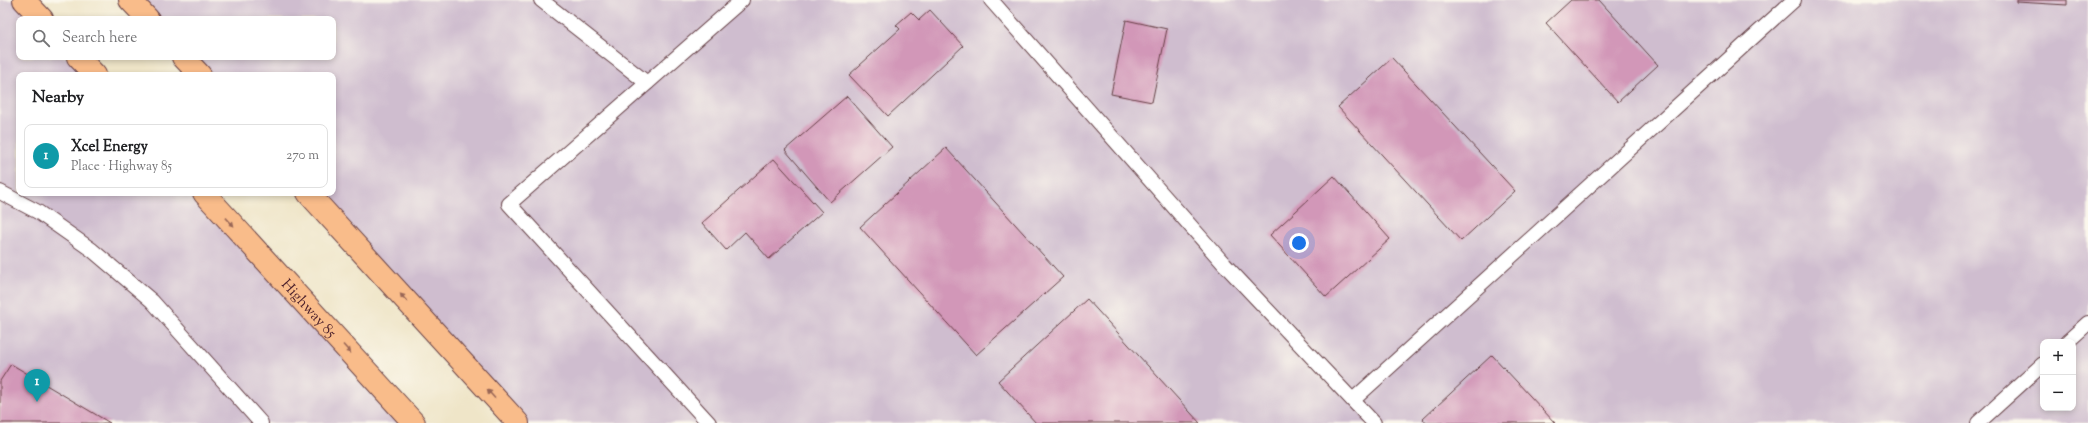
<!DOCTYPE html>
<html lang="en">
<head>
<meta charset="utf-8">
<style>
	body { margin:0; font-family:"Sorts Mill Goudy",serif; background:#f2f2f2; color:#202124 }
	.controls { position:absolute; right:12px; bottom:12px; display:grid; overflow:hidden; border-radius:8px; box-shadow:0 2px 6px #0003 }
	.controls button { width:36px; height:36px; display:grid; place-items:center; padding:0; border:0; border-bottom:1px solid #e0e0e0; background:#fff; color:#202124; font:20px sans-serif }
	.you { position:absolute; left:1299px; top:243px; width:14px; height:14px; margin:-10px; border:3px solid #fff; border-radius:50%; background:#1a73e8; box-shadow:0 0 0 6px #1a73e833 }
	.badge { display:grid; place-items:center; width:26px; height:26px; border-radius:50%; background:#1f6fb2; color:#fff; font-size:13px; font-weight:700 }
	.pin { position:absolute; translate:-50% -33px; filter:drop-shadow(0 1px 2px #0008) }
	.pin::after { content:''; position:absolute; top:21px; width:14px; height:12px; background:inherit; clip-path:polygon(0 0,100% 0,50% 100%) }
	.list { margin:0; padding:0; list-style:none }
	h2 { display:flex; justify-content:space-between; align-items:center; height:52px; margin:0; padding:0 16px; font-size:17px }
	h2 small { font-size:13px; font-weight:400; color:#757577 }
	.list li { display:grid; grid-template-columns:26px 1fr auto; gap:12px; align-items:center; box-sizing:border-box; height:64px; margin:0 8px 8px; padding:0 8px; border:1px solid #e0e0e0; border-radius:8px }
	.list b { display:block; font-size:15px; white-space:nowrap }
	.list p { margin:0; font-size:13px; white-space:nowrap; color:#757577 }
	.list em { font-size:13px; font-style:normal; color:#757577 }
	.icon { flex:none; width:22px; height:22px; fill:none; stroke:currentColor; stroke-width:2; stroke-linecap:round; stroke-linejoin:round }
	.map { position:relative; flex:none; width:2088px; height:423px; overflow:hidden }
	.search { position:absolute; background:#fff; box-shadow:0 2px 6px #0003; left:16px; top:16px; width:320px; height:44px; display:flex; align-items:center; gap:10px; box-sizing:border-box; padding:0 14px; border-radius:8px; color:#757577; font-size:15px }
	.panel { position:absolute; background:#fff; box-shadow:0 2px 6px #0003; left:16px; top:72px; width:320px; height:124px; border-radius:8px }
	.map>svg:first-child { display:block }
	.industrial { fill:#cfbdcf; fill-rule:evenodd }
	.building { fill:#d297b8 }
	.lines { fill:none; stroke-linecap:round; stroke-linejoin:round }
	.service-casing { stroke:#633d43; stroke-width:16 }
	.trunk-casing { stroke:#633d43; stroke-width:24 }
	.service { stroke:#fff; stroke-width:14 }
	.trunk { stroke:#f9bc8a; stroke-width:22 }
	.oneway { fill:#996656 }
	.labels { text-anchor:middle; stroke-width:4; stroke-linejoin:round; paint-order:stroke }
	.street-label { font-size:15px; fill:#4a1f2b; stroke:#fbf7ec }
</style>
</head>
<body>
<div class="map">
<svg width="2088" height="423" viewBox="0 0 2088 423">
	<rect width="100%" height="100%" fill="#fbf7ec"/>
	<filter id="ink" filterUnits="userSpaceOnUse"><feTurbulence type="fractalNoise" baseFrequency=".025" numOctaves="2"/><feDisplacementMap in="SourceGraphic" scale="8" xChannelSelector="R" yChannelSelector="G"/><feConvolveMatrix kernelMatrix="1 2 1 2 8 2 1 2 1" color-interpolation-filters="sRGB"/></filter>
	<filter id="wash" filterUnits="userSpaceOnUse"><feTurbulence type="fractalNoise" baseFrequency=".012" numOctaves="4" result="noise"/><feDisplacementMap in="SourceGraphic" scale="16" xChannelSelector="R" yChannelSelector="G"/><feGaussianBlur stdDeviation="0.9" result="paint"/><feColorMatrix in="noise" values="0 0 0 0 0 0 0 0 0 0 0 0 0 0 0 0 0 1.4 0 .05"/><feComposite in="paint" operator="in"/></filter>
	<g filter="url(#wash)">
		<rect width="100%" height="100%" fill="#efe5c8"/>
		<g class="industrial">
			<polygon points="0,0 24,0 42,19 19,19 19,57 78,57 95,75 19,75 19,193 204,193 414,423 0,423"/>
			<path d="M130 0H2088V423H518L308 193H333V75H200L183 57H333V19H148ZM2043 342H2073V408H2043Z"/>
		</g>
		<g id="blocks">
			<g class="building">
				<polygon points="1571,0 1599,0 1658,65 1618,102 1546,23"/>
				<polygon points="2017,0 2067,0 2067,5 2017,2"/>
				<polygon points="930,10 963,46 888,116 849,75 900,29 896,25 911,12 919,20"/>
				<polygon points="1126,20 1167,29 1152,102 1111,94"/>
				<polygon points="1392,58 1515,191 1461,241 1338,107"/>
				<polygon points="847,96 892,147 830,202 785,150"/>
				<polygon points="946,148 1063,277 976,355 860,227"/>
				<polygon points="774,159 822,212 769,259 745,232 726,250 702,223"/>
				<polygon points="1334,176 1390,239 1326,297 1270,235"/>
				<polygon points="1087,299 1200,423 1036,423 998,381"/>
				<polygon points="1492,355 1555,423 1426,423 1423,419"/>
				<polygon points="11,364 110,423 0,423 0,381"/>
			</g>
		</g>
	</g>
	<g filter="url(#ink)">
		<use href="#blocks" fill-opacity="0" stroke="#633d43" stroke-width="1"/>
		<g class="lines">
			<defs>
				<g id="service">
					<polyline points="541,0 647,83"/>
					<polyline points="991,0 1225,265 1374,423"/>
					<polyline points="0,192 38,212 92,250 152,301 261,423"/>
					<polyline points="2067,342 2088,323"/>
					<polyline points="1353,400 1794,0"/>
					<polyline points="709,423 509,204 742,0"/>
					<polyline points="1978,423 2043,364"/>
				</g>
				<g id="trunk">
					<polyline points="24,0 42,19"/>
					<polyline points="130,0 148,19"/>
					<polyline points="78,57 95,75"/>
					<polyline points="183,57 200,75"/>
					<path id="s1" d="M204 193 414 423"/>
					<polyline points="308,193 518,423"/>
				</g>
			</defs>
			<use href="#service" class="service-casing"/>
			<use href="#trunk" class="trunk-casing"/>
			<use href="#service" class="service"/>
			<use href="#trunk" class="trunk"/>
		</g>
		<defs><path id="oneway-solid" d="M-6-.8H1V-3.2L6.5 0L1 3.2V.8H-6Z"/></defs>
		<g class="oneway">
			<use href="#oneway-solid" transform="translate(230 222) rotate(47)"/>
			<use href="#oneway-solid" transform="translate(404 298) rotate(-132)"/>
			<use href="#oneway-solid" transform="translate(347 349) rotate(48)"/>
			<use href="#oneway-solid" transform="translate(491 394) rotate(-132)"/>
		</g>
	</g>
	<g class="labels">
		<g class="street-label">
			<text dy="5" stroke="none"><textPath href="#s1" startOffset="156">Highway 85</textPath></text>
		</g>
	</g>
</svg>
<div class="controls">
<button>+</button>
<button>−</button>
</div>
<div class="you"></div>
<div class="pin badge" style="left:37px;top:402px;background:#0f9aa8">1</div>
<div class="search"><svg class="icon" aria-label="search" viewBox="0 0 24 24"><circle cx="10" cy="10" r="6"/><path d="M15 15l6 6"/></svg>Search here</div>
<section class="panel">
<h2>Nearby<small></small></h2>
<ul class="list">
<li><span class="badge" style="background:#0f9aa8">1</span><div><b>Xcel Energy</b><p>Place · Highway 85</p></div><em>270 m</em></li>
</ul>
</section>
</div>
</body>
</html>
